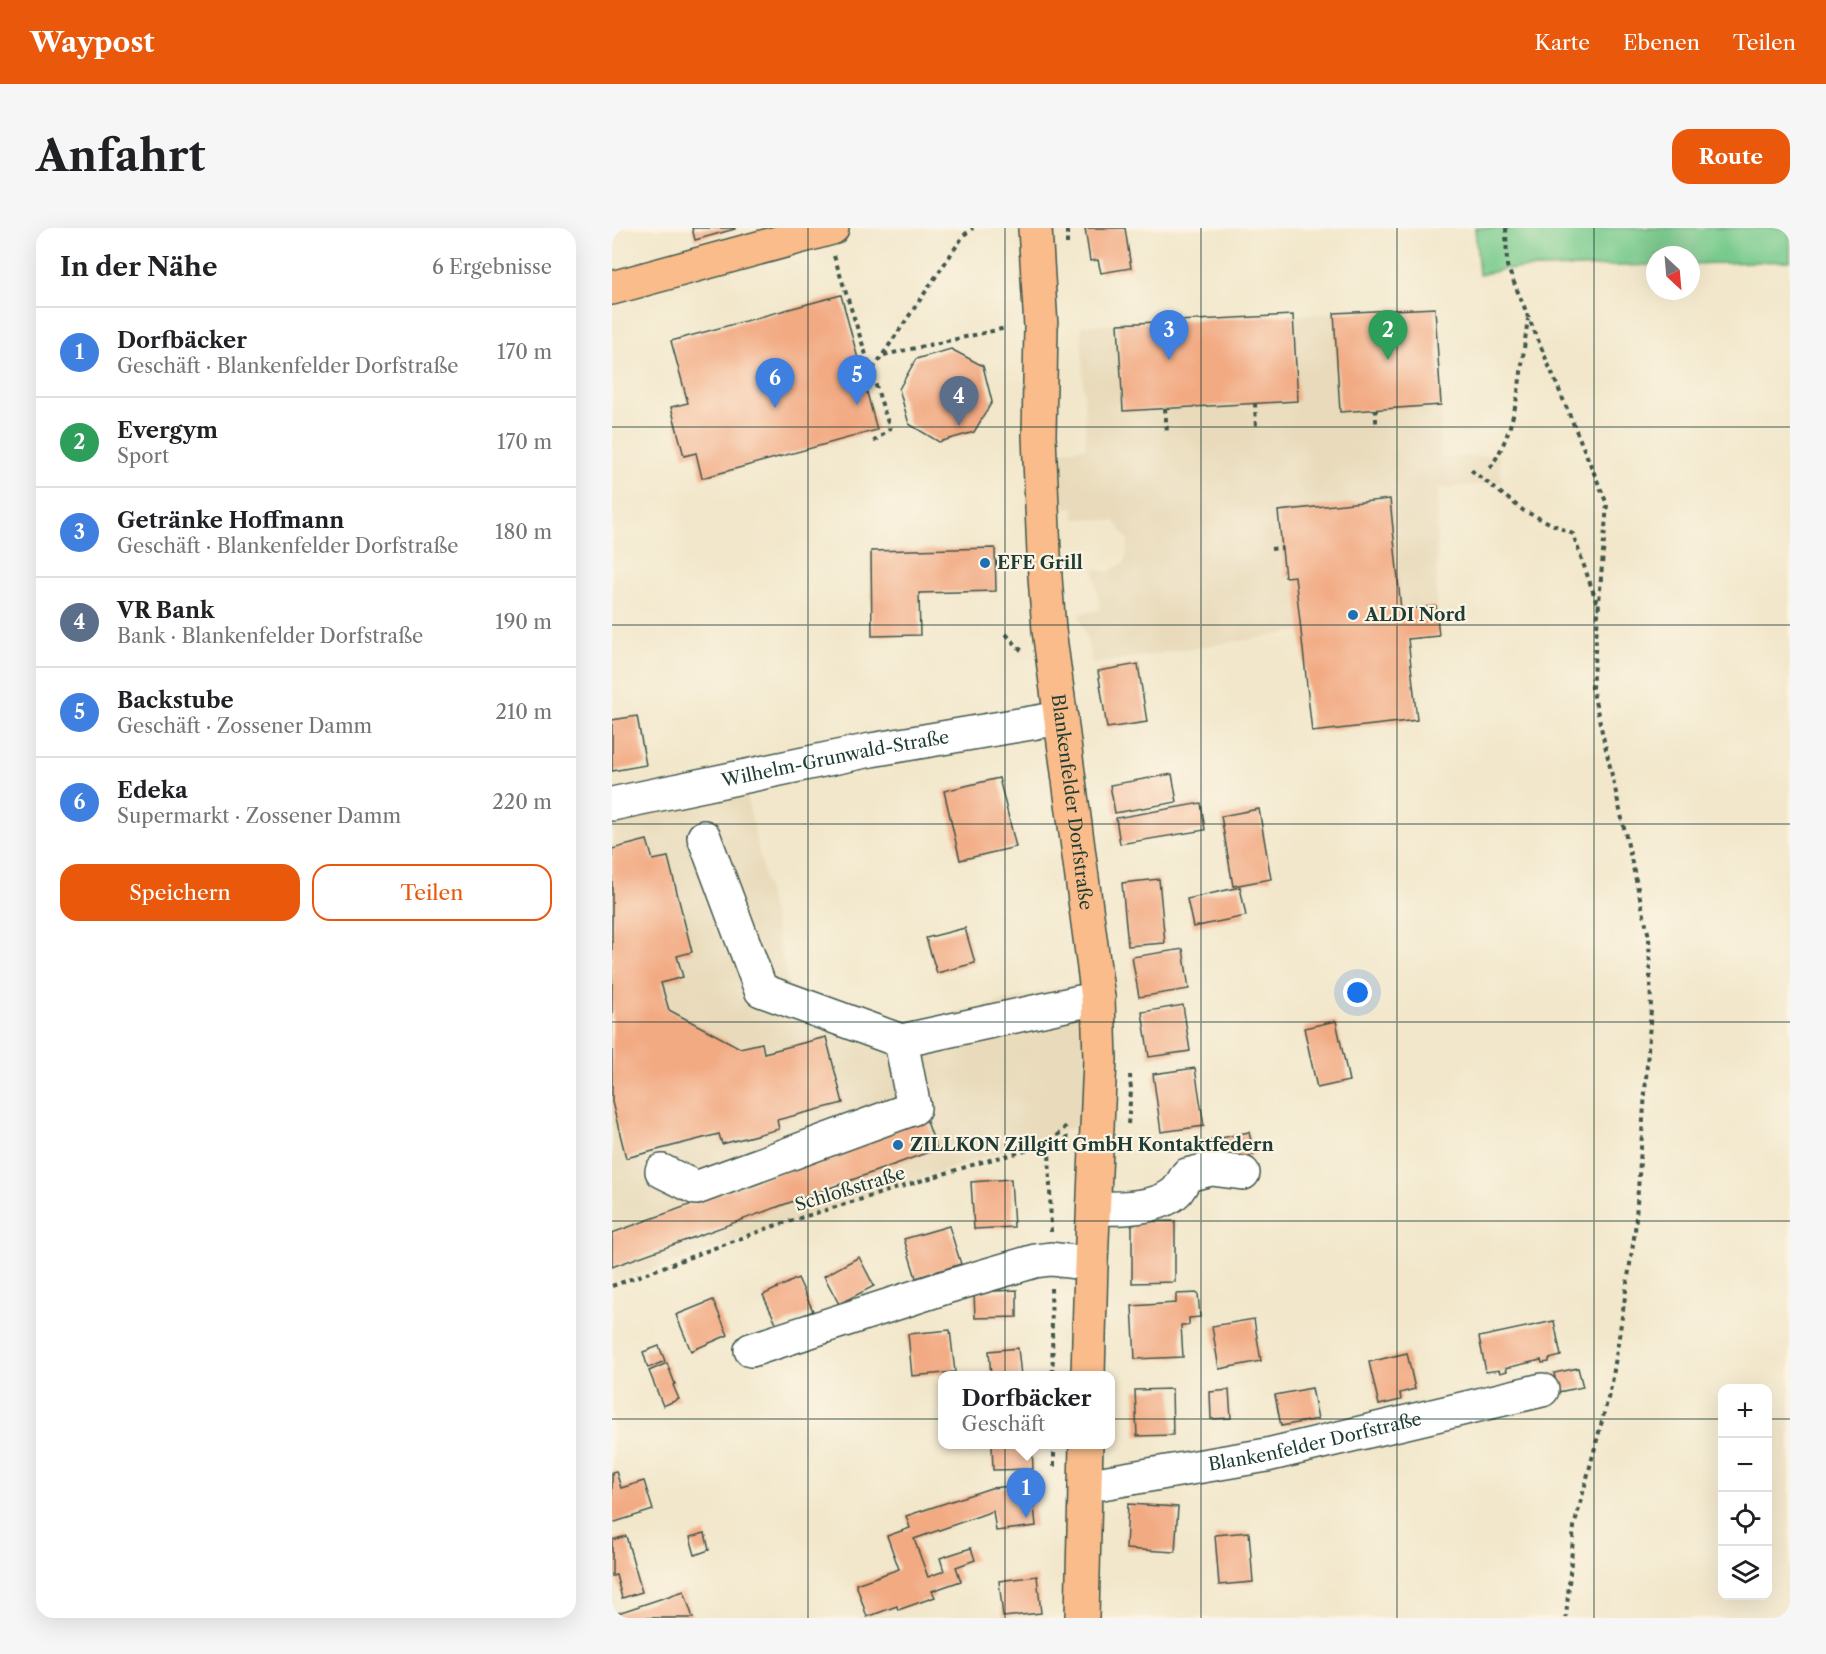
<!DOCTYPE html>
<html lang="de">
<head>
<meta charset="utf-8">
<style>
	body { margin:0; font-family:"Libre Caslon Text",serif; background:#f6f6f6; color:#202124 }
	.controls { position:absolute; right:18px; bottom:18px; display:grid; overflow:hidden; border-radius:12px; box-shadow:0 6px 24px #0002 }
	.controls button { width:54px; height:54px; display:grid; place-items:center; padding:0; border:0; border-bottom:2px solid #e0e0e0; background:#fff; color:#202124; font:30px sans-serif }
	.compass { position:absolute; left:1034px; top:18px; width:54px; height:54px; border-radius:50%; background:#fff; box-shadow:0 6px 24px #0002; rotate:154deg }
	.you { position:absolute; left:746px; top:765px; width:21px; height:21px; margin:-15px; border:4px solid #fff; border-radius:50%; background:#1a73e8; box-shadow:0 0 0 9px #1a73e833 }
	.badge { display:grid; place-items:center; width:39px; height:39px; border-radius:50%; background:#ea580c; color:#fff; font-size:20px; font-weight:700 }
	.pin { position:absolute; translate:-50% -50px; filter:drop-shadow(0 2px 3px #0008) }
	.pin::after { content:''; position:absolute; top:32px; width:21px; height:18px; background:inherit; clip-path:polygon(0 0,100% 0,50% 100%) }
	.popup { position:absolute; left:326px; top:1143px; width:177px; height:78px; box-sizing:border-box; display:grid; place-content:center; border-radius:12px; background:#fff; filter:drop-shadow(0 2px 4px #0005); font-size:20px; white-space:nowrap; color:#757577 }
	.popup b { font-size:22px; color:#202124 }
	.popup::after { content:''; position:absolute; left:50%; top:100%; margin-left:-12px; border:12px solid transparent; border-top-color:#fff }
	.list { margin:0; padding:0; list-style:none }
	h2 { display:flex; justify-content:space-between; align-items:center; height:78px; margin:0; padding:0 24px; font-size:26px }
	h2 small { font-size:20px; font-weight:400; color:#757577 }
	.list li { display:grid; grid-template-columns:39px 1fr auto; gap:18px; align-items:center; box-sizing:border-box; height:90px; padding:0 24px; border-top:2px solid #e0e0e0 }
	.list b { display:block; font-size:22px; white-space:nowrap }
	.list p { margin:0; font-size:20px; white-space:nowrap; color:#757577 }
	.list em { font-size:20px; font-style:normal; color:#757577 }
	.actions { display:flex; gap:12px; padding:18px 24px }
	.actions a { flex:1; padding:14px 0; border:2px solid #ea580c; border-radius:18px; text-align:center; font-size:21px; color:#ea580c }
	.actions .main { background:#ea580c; color:#fff }
	.icon { flex:none; width:33px; height:33px; fill:none; stroke:currentColor; stroke-width:2; stroke-linecap:round; stroke-linejoin:round }
	.map { position:relative; flex:none; width:1178px; height:1390px; overflow:hidden; border-radius:18px }
	header { display:flex; align-items:center; gap:36px; box-sizing:border-box; height:84px; padding:0 30px; background:#ea580c; color:#fff }
	header strong { font-size:28px }
	nav { display:flex; gap:33px; margin-inline-start:auto; font-size:21px }
	.intro { display:flex; align-items:center; justify-content:space-between; box-sizing:border-box; height:144px; padding:0 36px }
	h1 { margin:0; font-size:42px }
	.button { padding:15px 27px; border-radius:18px; background:#ea580c; color:#fff; font-size:21px; font-weight:700 }
	main { display:flex; gap:36px; padding:0 36px }
	aside { flex:1; background:#fff; border-radius:18px; box-shadow:0 6px 24px #0002 }
	.map>svg:first-child { display:block }
	.built { fill:#e8daba }
	.green { fill:#79cb8d; stroke:#4c8460; stroke-width:1.5 }
	.building { fill:#f2aa83 }
	.lines { fill:none; stroke-linecap:round; stroke-linejoin:round }
	.minor-casing { stroke:#3f564b; stroke-width:36 }
	.major-casing { stroke:#3f564b; stroke-width:36 }
	.path { stroke:#3f564b; stroke-width:4; stroke-dasharray:4.5 4.5; stroke-linecap:butt }
	.minor { stroke:#fff; stroke-width:33 }
	.major { stroke:#f9bc8a; stroke-width:33 }
	.grid { fill:none; stroke:#1f3d34; stroke-width:1.5; stroke-opacity:0.55 }
	.poi-dot { fill:#1f6fb2; stroke:#fcf5e5; stroke-width:2 }
	.labels { text-anchor:middle; stroke-width:4.5; stroke-linejoin:round; paint-order:stroke }
	.poi-label { font-size:18px; font-weight:bold; fill:#1f3d34; stroke:#fcf5e5; text-anchor:start }
	.street-label { font-size:18px; fill:#1f3d34; stroke:#fcf5e5 }
</style>
</head>
<body>
<header>
<strong>Waypost</strong>
<nav><a>Karte</a><a>Ebenen</a><a>Teilen</a></nav>
</header>
<div class="intro"><h1>Anfahrt</h1><a class="button">Route</a></div>
<main>
<aside>
<h2>In der Nähe<small>6 Ergebnisse</small></h2>
<ul class="list">
<li><span class="badge" style="background:#3f7fe0">1</span><div><b>Dorfbäcker</b><p>Geschäft · Blankenfelder Dorfstraße</p></div><em>170 m</em></li>
<li><span class="badge" style="background:#2e9e5b">2</span><div><b>Evergym</b><p>Sport</p></div><em>170 m</em></li>
<li><span class="badge" style="background:#3f7fe0">3</span><div><b>Getränke Hoffmann</b><p>Geschäft · Blankenfelder Dorfstraße</p></div><em>180 m</em></li>
<li><span class="badge" style="background:#5c6f8a">4</span><div><b>VR Bank</b><p>Bank · Blankenfelder Dorfstraße</p></div><em>190 m</em></li>
<li><span class="badge" style="background:#3f7fe0">5</span><div><b>Backstube</b><p>Geschäft · Zossener Damm</p></div><em>210 m</em></li>
<li><span class="badge" style="background:#3f7fe0">6</span><div><b>Edeka</b><p>Supermarkt · Zossener Damm</p></div><em>220 m</em></li>
</ul>
<div class="actions"><a class="main">Speichern</a><a>Teilen</a></div>
</aside>
<div class="map">
<svg width="1178" height="1390" viewBox="0 0 1178 1390">
	<rect width="100%" height="100%" fill="#fcf5e5"/>
	<filter id="ink" filterUnits="userSpaceOnUse"><feTurbulence type="fractalNoise" baseFrequency=".0167" numOctaves="2"/><feDisplacementMap in="SourceGraphic" scale="12" xChannelSelector="R" yChannelSelector="G"/><feConvolveMatrix kernelMatrix="1 2 1 2 8 2 1 2 1" color-interpolation-filters="sRGB"/></filter>
	<filter id="wash" filterUnits="userSpaceOnUse"><feTurbulence type="fractalNoise" baseFrequency=".008" numOctaves="4" result="noise"/><feDisplacementMap in="SourceGraphic" scale="24" xChannelSelector="R" yChannelSelector="G"/><feGaussianBlur stdDeviation="1.35" result="paint"/><feColorMatrix in="noise" values="0 0 0 0 0 0 0 0 0 0 0 0 0 0 0 0 0 1.4 0 .05"/><feComposite in="paint" operator="in"/></filter>
	<g filter="url(#wash)">
		<rect width="100%" height="100%" fill="#f2e7cb"/>
		<g class="built">
			<polygon points="823,80 829,177 828,230 887,227 889,254 826,261 824,378 827,408 796,412 805,492 700,504 689,403 480,436 478,422 467,386 488,382 482,340 495,344 513,335 516,312 503,293 461,290 463,279 446,281 443,224 474,219 469,98"/>
			<polygon points="134,565 176,758 285,800 466,755 480,893 0,1055 0,594"/>
		</g>
		<polygon class="green" points="863,0 1178,0 1178,33 1079,36 1079,27 1043,27 1043,37 893,41 867,47"/>
		<g id="blocks">
			<g class="building">
				<polygon points="80,0 123,0 123,1 83,12"/>
				<polygon points="473,0 513,0 519,40 489,45 486,32 478,33"/>
				<polygon points="229,67 265,202 90,250 84,225 72,228 59,179 76,175 59,113"/>
				<polygon points="823,80 829,177 728,184 722,85"/>
				<polygon points="681,87 686,173 511,183 506,96"/>
				<polygon points="339,121 371,138 380,174 362,204 327,214 297,196 287,161 304,131"/>
				<polygon points="778,271 789,382 824,378 827,408 796,411 805,492 700,504 683,348 673,349 666,283"/>
				<polygon points="383,320 384,363 307,365 308,407 260,408 259,323"/>
				<polygon points="526,436 535,494 495,500 486,443"/>
				<polygon points="25,488 34,537 0,543 0,492"/>
				<polygon points="560,546 565,574 503,585 498,557"/>
				<polygon points="387,550 404,619 348,632 332,563"/>
				<polygon points="589,575 593,602 508,616 504,590"/>
				<polygon points="647,581 659,651 621,658 609,588"/>
				<polygon points="35,612 41,632 56,629 80,724 65,728 71,749 49,755 57,782 128,820 150,815 152,825 214,809 231,875 165,892 167,901 110,916 107,906 14,930 0,874 0,621"/>
				<polygon points="547,651 553,715 516,718 510,655"/>
				<polygon points="628,659 634,688 581,699 575,671"/>
				<polygon points="353,700 363,735 325,745 314,710"/>
				<polygon points="571,721 577,761 527,769 520,729"/>
				<polygon points="571,777 578,823 537,829 530,784"/>
				<polygon points="724,793 737,853 705,860 692,800"/>
				<polygon points="583,840 592,898 549,904 541,846"/>
				<polygon points="314,891 325,921 0,1039 0,1005"/>
				<polygon points="637,904 642,927 597,937 591,914"/>
				<polygon points="399,951 402,999 362,1001 359,954"/>
				<polygon points="563,993 563,1054 520,1055 520,994"/>
				<polygon points="337,998 349,1036 304,1050 292,1011"/>
				<polygon points="247,1029 262,1058 227,1076 212,1048"/>
				<polygon points="186,1050 201,1083 166,1099 151,1067"/>
				<polygon points="405,1062 405,1089 363,1090 362,1064"/>
				<polygon points="586,1065 588,1089 577,1090 577,1097 569,1097 571,1129 523,1131 520,1078 564,1075 564,1066"/>
				<polygon points="101,1072 116,1107 79,1123 64,1087"/>
				<polygon points="642,1091 649,1133 607,1141 600,1098"/>
				<polygon points="942,1093 949,1128 937,1131 937,1134 930,1135 929,1132 894,1140 895,1143 888,1145 887,1142 874,1144 867,1109"/>
				<polygon points="338,1102 343,1144 300,1148 296,1106"/>
				<polygon points="47,1118 53,1133 36,1140 31,1124"/>
				<polygon points="406,1120 409,1148 379,1148 377,1123"/>
				<polygon points="795,1125 803,1161 788,1165 789,1172 767,1177 757,1134"/>
				<polygon points="55,1135 63,1156 61,1157 67,1171 51,1178 37,1143"/>
				<polygon points="966,1140 971,1159 946,1164 942,1145"/>
				<polygon points="700,1160 706,1191 669,1198 663,1167"/>
				<polygon points="560,1161 561,1207 525,1208 523,1162"/>
				<polygon points="617,1162 619,1190 599,1191 598,1164"/>
				<polygon points="380,1216 420,1216 421,1241 381,1242"/>
				<polygon points="4,1243 9,1260 32,1253 41,1282 0,1295 0,1244"/>
				<polygon points="420,1256 424,1298 384,1303 381,1283 302,1311 316,1349 332,1343 328,1330 359,1320 363,1332 344,1339 349,1353 320,1363 323,1369 286,1382 285,1378 255,1389 244,1356 287,1341 275,1308 298,1300 294,1288 379,1260"/>
				<polygon points="516,1276 566,1279 563,1324 514,1321"/>
				<polygon points="637,1304 641,1354 607,1357 603,1307"/>
				<polygon points="93,1305 97,1322 83,1327 78,1309"/>
				<polygon points="14,1308 30,1364 10,1370 4,1347 0,1348 0,1312"/>
				<polygon points="425,1348 429,1385 391,1389 387,1353"/>
				<polygon points="72,1363 81,1390 0,1390 0,1387"/>
			</g>
		</g>
	</g>
	<g filter="url(#ink)">
		<use href="#blocks" fill-opacity="0" stroke="#3f564b" stroke-width="1.5"/>
		<g class="lines">
			<defs>
				<g id="minor">
					<path id="s1" d="M0 576 259 522 449 490"/>
					<polyline points="92,609 149,762 289,813 486,770"/>
					<polyline points="50,943 84,960 302,880 289,813"/>
					<path d="M482 980C506 981 547 981 565 963 569 958 572 952 575 947L599 941 631 945"/>
					<polyline points="139,1122 334,1059 423,1033 439,1031 479,1036"/>
					<path id="s2" d="M473 1256 490 1255 655 1227 930 1162"/>
				</g>
				<g id="major">
					<path id="s3" d="M423 0 429 99 427 208 433 349 437 402 486 770 488 831 479 1036 476 1148"/>
					<polyline points="0,60 220,0"/>
					<polyline points="470,1390 474,1216"/>
				</g>
			</defs>
			<use href="#minor" class="minor-casing"/>
			<use href="#major" class="major-casing"/>
			<g class="path">
				<polyline points="894,0 895,38 995,276 980,460 1037,709 1039,781 1023,1003 1000,1155 962,1299 954,1390"/>
				<polyline points="455,16 455,0"/>
				<polyline points="222,28 278,201 261,214"/>
				<polyline points="272,127 394,100"/>
				<polyline points="261,141 352,7 361,0"/>
				<polyline points="643,175 644,200"/>
				<polyline points="553,180 555,204"/>
				<polyline points="764,181 764,196"/>
				<path d="M878 240C908 197 908 141 916 91"/>
				<polyline points="859,242 912,283 961,306 987,381"/>
				<polyline points="659,321 670,320"/>
				<polyline points="384,335 394,334"/>
				<polyline points="394,406 410,423"/>
				<polyline points="516,896 519,863 518,847"/>
				<polyline points="439,1004 437,917 456,896"/>
				<polyline points="0,1058 162,998 370,934 437,917 457,909"/>
				<polyline points="439,1060 441,1148"/>
				<polyline points="442,1216 442,1243"/>
			</g>
			<use href="#minor" class="minor"/>
			<use href="#major" class="major"/>
		</g>
	</g>
	<path class="grid" d="M196 0V1390M393 0V1390M589 0V1390M785 0V1390M982 0V1390M0 199H1178M0 397H1178M0 596H1178M0 794H1178M0 993H1178M0 1191H1110M1156 1191H1178"/>
	<g class="poi-dot">
		<circle cx="373" cy="335" r="6"/>
		<circle cx="741" cy="387" r="6"/>
		<circle cx="286" cy="917" r="6"/>
	</g>
	<g class="labels">
		<g class="poi-label">
			<text x="385" y="341">EFE Grill</text>
			<text x="753" y="393">ALDI Nord</text>
			<text x="298" y="923">ZILLKON Zillgitt GmbH Kontaktfedern</text>
		</g>
		<g class="street-label">
			<text dy="6" stroke="none"><textPath href="#s1" startOffset="228">Wilhelm-Grunwald-Straße</textPath></text>
			<text dy="6" stroke="none"><textPath href="#s3" startOffset="576">Blankenfelder Dorfstraße</textPath></text>
			<text transform="translate(238 961) rotate(-17)" y="6">Schloßstraße</text>
			<text dy="6" stroke="none"><textPath href="#s2" startOffset="234">Blankenfelder Dorfstraße</textPath></text>
		</g>
	</g>
</svg>
<div class="controls">
<button>+</button>
<button>−</button>
<button><svg class="icon" aria-label="locate" viewBox="0 0 24 24"><circle cx="12" cy="12" r="6"/><path d="M12 2v4M12 18v4M2 12h4M18 12h4"/></svg></button>
<button><svg class="icon" aria-label="layers" viewBox="0 0 24 24"><path d="M12 4l9 5-9 5-9-5zM3 14l9 5 9-5"/></svg></button>
</div>
<svg class="compass" viewBox="-18 -18 36 36"><path d="M0-13l5 13h-10z" fill="#e53935"/><path d="M0 13l5-13h-10z" fill="#757577"/></svg>
<div class="you"></div>
<div class="pin badge" style="left:414px;top:1290px;background:#3f7fe0">1</div>
<div class="popup"><b>Dorfbäcker</b>Geschäft</div>
<div class="pin badge" style="left:776px;top:132px;background:#2e9e5b">2</div>
<div class="pin badge" style="left:557px;top:132px;background:#3f7fe0">3</div>
<div class="pin badge" style="left:347px;top:198px;background:#5c6f8a">4</div>
<div class="pin badge" style="left:245px;top:177px;background:#3f7fe0">5</div>
<div class="pin badge" style="left:163px;top:180px;background:#3f7fe0">6</div>
</div>
</main>
</body>
</html>
